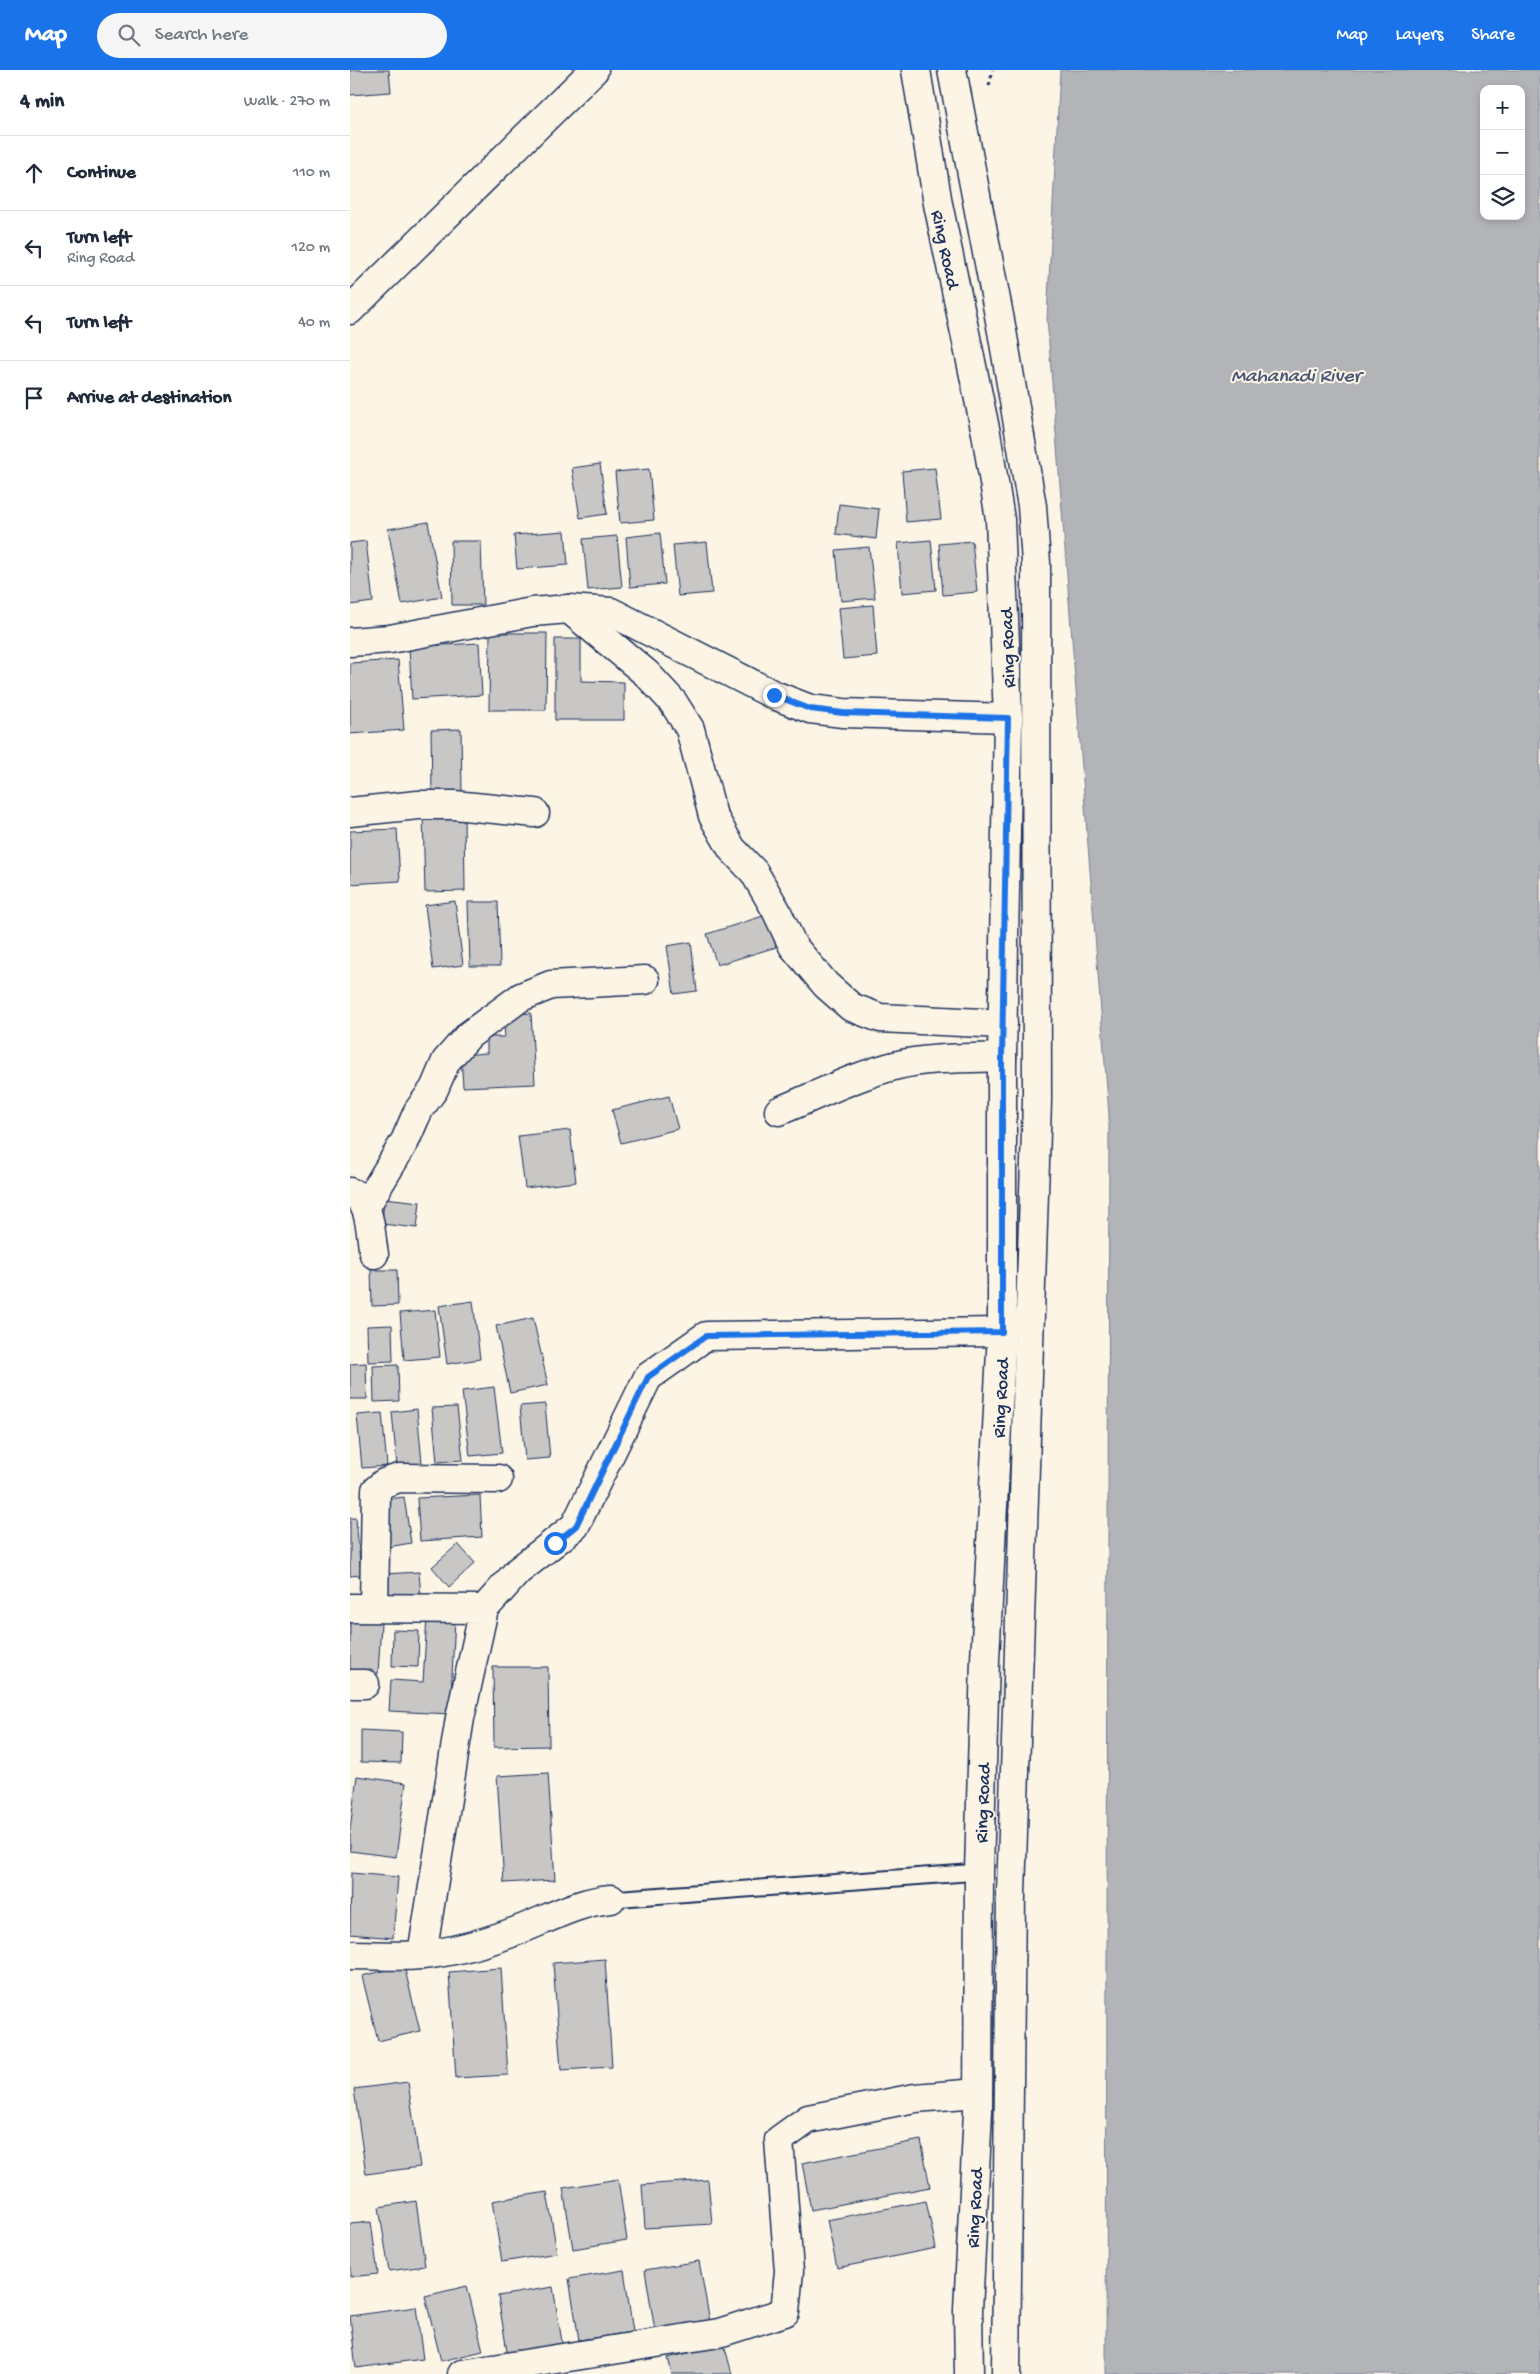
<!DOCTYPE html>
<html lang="en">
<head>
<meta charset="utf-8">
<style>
	body { margin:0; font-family:"Gochi Hand",sans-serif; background:#f6f6f7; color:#1f2937 }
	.controls { position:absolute; right:15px; top:15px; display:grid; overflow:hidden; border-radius:10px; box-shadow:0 2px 8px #0003 }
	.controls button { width:45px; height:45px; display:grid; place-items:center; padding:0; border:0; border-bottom:1px solid #e0e1e3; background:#fff; color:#1f2937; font:25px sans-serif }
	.stop { position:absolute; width:15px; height:15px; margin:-11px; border:4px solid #1a73e8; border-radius:50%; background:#fff }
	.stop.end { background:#1a73e8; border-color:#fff; box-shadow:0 1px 5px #0008 }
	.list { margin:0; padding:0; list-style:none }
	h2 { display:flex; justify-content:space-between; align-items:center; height:65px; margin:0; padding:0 20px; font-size:21px }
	h2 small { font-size:16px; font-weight:400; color:#747a83 }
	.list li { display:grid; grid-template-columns:32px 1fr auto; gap:15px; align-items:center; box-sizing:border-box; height:75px; padding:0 20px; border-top:1px solid #e0e1e3 }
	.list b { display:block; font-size:19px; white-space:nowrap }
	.list p { margin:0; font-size:16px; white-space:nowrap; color:#747a83 }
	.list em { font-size:16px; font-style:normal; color:#747a83 }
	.icon { flex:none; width:28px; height:28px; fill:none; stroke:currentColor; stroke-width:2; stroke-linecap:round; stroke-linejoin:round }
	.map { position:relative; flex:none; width:1190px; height:2304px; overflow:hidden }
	header { display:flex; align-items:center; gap:30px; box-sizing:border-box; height:70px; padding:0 25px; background:#1a73e8; color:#fff }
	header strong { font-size:24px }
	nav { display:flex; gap:28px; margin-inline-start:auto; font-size:18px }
	.search { width:350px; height:45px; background:#f6f6f7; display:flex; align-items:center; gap:12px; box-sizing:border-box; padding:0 18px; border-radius:28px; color:#747a83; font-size:19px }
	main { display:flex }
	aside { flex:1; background:#fff }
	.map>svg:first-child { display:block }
	.water { fill:#b2b4b8; stroke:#767f94; fill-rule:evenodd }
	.building { fill:#c8c7c6; stroke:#1b2f5e }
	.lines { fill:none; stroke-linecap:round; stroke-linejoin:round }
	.service-casing { stroke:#1b2f5e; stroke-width:19 }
	.minor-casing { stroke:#1b2f5e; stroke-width:31 }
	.tertiary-casing { stroke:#1b2f5e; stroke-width:31 }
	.path { stroke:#1b2f5e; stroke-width:3; stroke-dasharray:4 4; stroke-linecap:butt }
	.service { stroke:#fcf5e5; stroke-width:15 }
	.minor { stroke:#fcf5e5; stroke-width:28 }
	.tertiary { stroke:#fcf5e5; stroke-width:28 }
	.route { stroke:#1a73e8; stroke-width:6 }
	.labels { text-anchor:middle; stroke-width:4; stroke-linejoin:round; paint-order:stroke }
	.street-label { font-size:19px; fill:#1b2f5e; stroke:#fcf5e5 }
	.water-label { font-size:20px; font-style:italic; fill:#485779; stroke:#fcf5e5 }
</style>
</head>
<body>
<header>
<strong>Map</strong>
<div class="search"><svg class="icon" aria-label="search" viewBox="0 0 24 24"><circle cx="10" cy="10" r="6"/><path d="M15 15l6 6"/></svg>Search here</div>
<nav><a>Map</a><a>Layers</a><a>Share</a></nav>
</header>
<main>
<aside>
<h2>4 min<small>Walk · 270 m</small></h2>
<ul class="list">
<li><svg class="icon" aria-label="ahead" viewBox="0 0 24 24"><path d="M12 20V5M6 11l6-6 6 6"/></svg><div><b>Continue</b></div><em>110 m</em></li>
<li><svg class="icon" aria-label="left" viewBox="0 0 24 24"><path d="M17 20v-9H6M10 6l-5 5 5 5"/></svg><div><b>Turn left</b><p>Ring Road</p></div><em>120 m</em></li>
<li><svg class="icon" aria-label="left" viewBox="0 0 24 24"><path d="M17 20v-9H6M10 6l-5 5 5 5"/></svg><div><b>Turn left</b></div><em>40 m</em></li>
<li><svg class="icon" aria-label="arrive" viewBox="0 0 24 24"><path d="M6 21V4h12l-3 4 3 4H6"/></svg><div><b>Arrive at destination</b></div></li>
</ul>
</aside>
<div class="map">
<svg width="1190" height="2304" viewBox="0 0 1190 2304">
	<rect width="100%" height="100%" fill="#fcf5e5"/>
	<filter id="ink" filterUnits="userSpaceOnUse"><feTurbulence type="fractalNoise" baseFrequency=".02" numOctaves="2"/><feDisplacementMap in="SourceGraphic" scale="10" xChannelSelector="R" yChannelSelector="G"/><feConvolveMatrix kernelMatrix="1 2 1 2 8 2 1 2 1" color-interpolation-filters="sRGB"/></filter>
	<g filter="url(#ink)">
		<path class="water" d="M710 0H1190V2304H756L759 1045 697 248ZM1134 19H1171V146H1134Z"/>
		<g class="building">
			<polygon points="0,0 39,0 41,22 0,25"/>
			<polygon points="250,394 257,444 230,448 222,398"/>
			<polygon points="585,398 591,449 556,452 552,401"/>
			<polygon points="299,399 304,450 270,453 265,402"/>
			<polygon points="489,434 529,439 526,469 486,464"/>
			<polygon points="78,452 92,527 52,534 38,459"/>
			<polygon points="215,461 218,495 167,499 164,465"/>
			<polygon points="310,463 315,514 280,517 276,467"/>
			<polygon points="267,466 272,517 238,520 233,469"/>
			<polygon points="581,470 586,520 552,523 548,473"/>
			<polygon points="16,471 23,532 0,535 0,473"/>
			<polygon points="101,471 131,471 133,535 102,535"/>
			<polygon points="622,471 627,522 593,525 589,474"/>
			<polygon points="357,472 362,523 328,526 323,475"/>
			<polygon points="519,477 525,528 491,531 486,480"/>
			<polygon points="523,535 527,586 493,589 488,538"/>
			<polygon points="140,563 197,563 196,640 139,640"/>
			<polygon points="205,569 231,569 231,611 274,612 274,650 205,650"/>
			<polygon points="129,573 132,625 62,629 59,577"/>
			<polygon points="48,590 54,660 0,664 0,593"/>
			<polygon points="111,659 112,723 82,724 81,660"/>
			<polygon points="73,745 114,745 115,821 75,822"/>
			<polygon points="47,759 50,811 0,814 0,761"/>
			<polygon points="105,831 113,895 83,899 75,835"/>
			<polygon points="118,832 148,832 150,896 120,896"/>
			<polygon points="416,845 426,877 367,895 357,864"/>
			<polygon points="341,872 347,921 324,924 317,876"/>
			<polygon points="181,943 185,1014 113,1017 111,985 137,983 137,967 155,967 153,945"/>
			<polygon points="319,1026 328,1059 271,1073 262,1040"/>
			<polygon points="220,1060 226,1112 175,1118 168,1066"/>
			<polygon points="34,1128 70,1132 67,1158 32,1154"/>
			<polygon points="21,1200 47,1200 48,1235 22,1236"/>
			<polygon points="123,1231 130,1289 97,1294 89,1236"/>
			<polygon points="85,1240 90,1287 54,1290 50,1243"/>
			<polygon points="183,1248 198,1315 160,1323 146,1256"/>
			<polygon points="42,1255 43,1291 18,1292 17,1256"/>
			<polygon points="16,1293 17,1329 0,1329 0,1294"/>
			<polygon points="48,1295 49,1331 24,1332 23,1296"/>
			<polygon points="144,1317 152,1383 120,1386 112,1321"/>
			<polygon points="195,1334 200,1388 175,1390 170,1336"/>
			<polygon points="107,1337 113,1390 87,1392 82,1338"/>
			<polygon points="67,1339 72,1393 47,1396 42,1342"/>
			<polygon points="32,1343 37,1396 12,1398 7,1345"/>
			<polygon points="130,1425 132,1467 70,1471 67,1428"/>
			<polygon points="54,1427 61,1473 38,1477 31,1430"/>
			<polygon points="0,1448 6,1448 11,1505 0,1506"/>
			<polygon points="108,1474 125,1493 99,1517 82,1497"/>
			<polygon points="69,1502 71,1527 35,1530 33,1504"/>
			<polygon points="77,1547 105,1548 100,1644 39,1641 41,1610 73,1612"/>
			<polygon points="0,1550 31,1553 28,1604 0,1601"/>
			<polygon points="43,1560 69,1561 68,1597 42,1596"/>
			<polygon points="143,1597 198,1597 199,1676 144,1677"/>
			<polygon points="11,1660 52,1662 51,1693 11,1692"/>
			<polygon points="198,1703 205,1810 154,1813 147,1706"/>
			<polygon points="7,1706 56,1713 46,1787 0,1781 0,1759"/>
			<polygon points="1,1803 48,1807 43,1868 0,1864"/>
			<polygon points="255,1889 262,1997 211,2000 203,1893"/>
			<polygon points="54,1896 70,1961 28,1971 12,1906"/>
			<polygon points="151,1898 158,2005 106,2008 99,1902"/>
			<polygon points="58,2012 70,2097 16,2104 4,2019"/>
			<polygon points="571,2070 580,2117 461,2140 452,2093"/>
			<polygon points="268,2109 277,2170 223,2179 213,2118"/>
			<polygon points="358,2110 362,2154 295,2158 292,2115"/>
			<polygon points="197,2122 207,2183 152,2192 142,2131"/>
			<polygon points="66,2131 75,2196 39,2201 29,2137"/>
			<polygon points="576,2131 586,2178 487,2198 477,2150"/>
			<polygon points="21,2152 28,2204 0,2207 0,2154"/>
			<polygon points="349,2191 360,2252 305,2261 295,2200"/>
			<polygon points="274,2200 283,2262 229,2270 219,2209"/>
			<polygon points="117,2216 133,2281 91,2291 75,2226"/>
			<polygon points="203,2217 213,2278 158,2288 148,2226"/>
			<polygon points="66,2237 73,2289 6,2298 0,2246"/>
			<polygon points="374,2274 382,2304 322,2304 318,2288"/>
		</g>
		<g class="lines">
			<defs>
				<polyline id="service" points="261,1829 629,1802"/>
				<g id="minor">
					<polyline points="0,240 244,0"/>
					<polyline points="219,539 297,604 323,632 340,659 363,746 382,779 404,802 426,840 443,876 476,915 501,937 530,948 653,954"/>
					<polyline points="0,572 40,569 182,542 219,539 261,542 424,625 460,639 493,643 658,648"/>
					<polyline points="0,742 68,735 104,735 185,743"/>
					<path d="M429 1041C468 1025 507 1005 548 995 581 987 618 989 652 987"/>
					<path d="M0 1122C22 1130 20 1165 24 1184"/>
					<polyline points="16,1136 55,1071 68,1041 84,1019 96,991 119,965 171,927 201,915 295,910"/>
					<polyline points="24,1537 26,1420 34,1413 49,1408 148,1409"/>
					<polyline points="0,1538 134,1539 110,1648 72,1885"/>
					<polyline points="134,1539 168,1501 225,1456 298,1307 356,1266 652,1262"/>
					<polyline points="0,1614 15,1614"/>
					<path d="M0 1885C24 1885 49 1887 72 1885 102 1882 134 1873 161 1863 195 1851 225 1832 261 1829"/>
					<polyline points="112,2304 369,2263 435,2242 439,2201 429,2070 458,2049 565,2028 628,2023"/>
				</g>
				<g id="tertiary">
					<polyline points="566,0 588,134 636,363 650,449 658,648 652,987 652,1262 635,1590 629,1802 628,2041 618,2240 619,2304"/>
					<polyline points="602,0 652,261 682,436 686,493 687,1031 661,1823 656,2304"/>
				</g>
			</defs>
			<use href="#service" class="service-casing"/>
			<use href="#minor" class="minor-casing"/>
			<use href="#tertiary" class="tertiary-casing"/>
			<polyline class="path" points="639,16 643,0"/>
			<use href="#service" class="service"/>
			<use href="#minor" class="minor"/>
			<use href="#tertiary" class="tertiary"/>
		</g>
	</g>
	<g class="lines" filter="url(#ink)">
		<polyline class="route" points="205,1473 226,1456 298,1307 356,1266 652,1262 652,988 658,648 493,643 460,639 424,625"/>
	</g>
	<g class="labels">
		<g class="street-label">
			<text transform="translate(597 179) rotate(78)" y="7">Ring Road</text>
			<text transform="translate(656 578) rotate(-92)" y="7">Ring Road</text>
			<text transform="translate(649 1328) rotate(-87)" y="7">Ring Road</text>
			<text transform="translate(631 1733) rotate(-88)" y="7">Ring Road</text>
			<text transform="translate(623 2138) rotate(-87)" y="7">Ring Road</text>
		</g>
		<g class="water-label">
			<text x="946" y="311">Mahanadi River</text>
		</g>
	</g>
</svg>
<div class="controls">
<button>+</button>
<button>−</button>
<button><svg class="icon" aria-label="layers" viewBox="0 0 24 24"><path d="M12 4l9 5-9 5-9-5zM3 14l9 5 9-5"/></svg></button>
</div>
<div class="stop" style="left:205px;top:1473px"></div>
<div class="stop end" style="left:424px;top:625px"></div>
</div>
</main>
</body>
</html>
